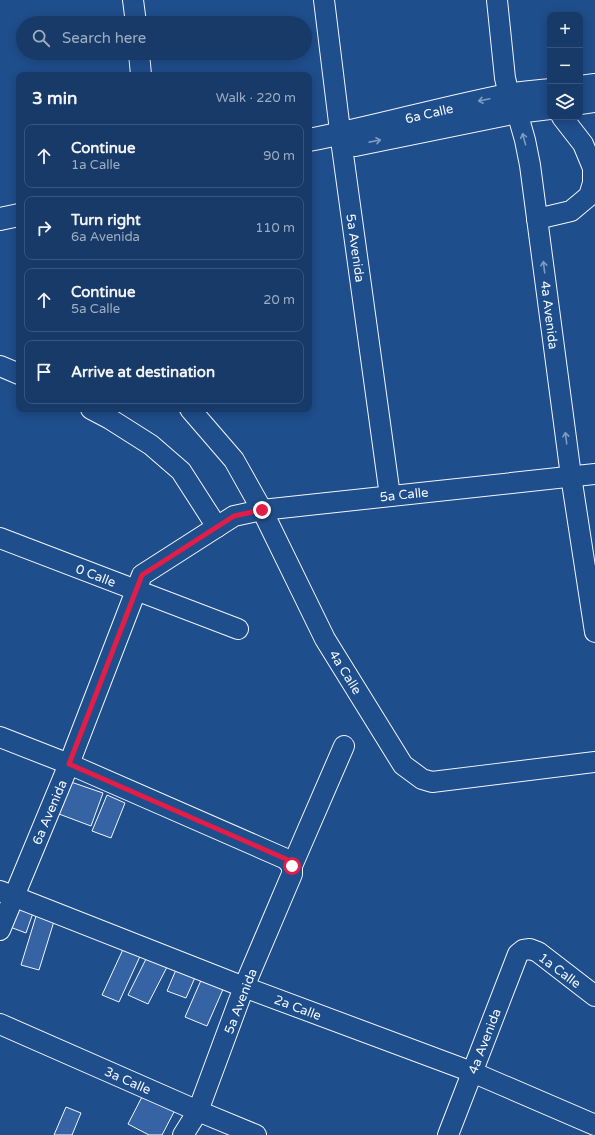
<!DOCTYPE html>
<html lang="en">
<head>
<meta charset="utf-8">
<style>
	body { margin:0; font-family:"Varela Round",sans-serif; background:#244571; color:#f1f3f6 }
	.controls { position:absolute; right:12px; top:12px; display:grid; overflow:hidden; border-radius:8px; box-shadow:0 2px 10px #0003 }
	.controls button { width:36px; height:36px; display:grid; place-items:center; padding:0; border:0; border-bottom:1px solid #36547d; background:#173a69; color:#f1f3f6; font:20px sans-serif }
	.stop { position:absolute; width:12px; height:12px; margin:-9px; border:3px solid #e11d48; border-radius:50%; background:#fff }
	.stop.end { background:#e11d48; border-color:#fff; box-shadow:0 1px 4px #0008 }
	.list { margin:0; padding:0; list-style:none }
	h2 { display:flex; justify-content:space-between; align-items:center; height:52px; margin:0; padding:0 16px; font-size:17px }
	h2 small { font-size:13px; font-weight:400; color:#9eadc0 }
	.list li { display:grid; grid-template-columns:26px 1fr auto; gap:12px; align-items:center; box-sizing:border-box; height:64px; margin:0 8px 8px; padding:0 8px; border:1px solid #36547d; border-radius:8px }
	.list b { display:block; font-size:15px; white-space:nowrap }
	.list p { margin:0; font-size:13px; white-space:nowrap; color:#9eadc0 }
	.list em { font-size:13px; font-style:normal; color:#9eadc0 }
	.icon { flex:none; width:22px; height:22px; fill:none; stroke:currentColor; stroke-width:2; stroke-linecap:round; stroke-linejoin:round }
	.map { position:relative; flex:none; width:595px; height:1135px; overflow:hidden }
	.search { position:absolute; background:#173a69; box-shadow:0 2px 10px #0003; left:16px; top:16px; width:296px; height:44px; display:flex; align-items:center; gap:10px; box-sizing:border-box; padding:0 14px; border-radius:22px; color:#9eadc0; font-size:15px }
	.panel { position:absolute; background:#173a69; box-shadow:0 2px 10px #0003; left:16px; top:72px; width:296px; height:340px; border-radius:8px }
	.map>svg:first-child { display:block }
	.building { fill:#3563a3; stroke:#f2f6ff }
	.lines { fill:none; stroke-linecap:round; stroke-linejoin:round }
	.minor-casing { stroke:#f2f6ff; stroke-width:22 }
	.major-casing { stroke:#f2f6ff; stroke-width:24 }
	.minor { stroke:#1f4e8c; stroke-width:20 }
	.major { stroke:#1f4e8c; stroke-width:22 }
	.oneway { stroke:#7e9ac0 }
	.route { stroke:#e11d48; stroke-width:5 }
	.labels { text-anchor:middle; stroke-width:3; stroke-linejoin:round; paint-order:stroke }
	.street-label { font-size:13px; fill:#f2f6ff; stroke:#1f4e8c }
</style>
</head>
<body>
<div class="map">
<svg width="595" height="1135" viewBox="0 0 595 1135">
	<rect width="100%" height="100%" fill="#1f4e8c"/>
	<g class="building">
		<polygon points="71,782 103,793 91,826 59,814"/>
		<polygon points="107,795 125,803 111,838 92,831"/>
		<polygon points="17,907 33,913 26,933 10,927"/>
		<polygon points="37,913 55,918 39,970 21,965"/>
		<polygon points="125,945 142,952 119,1002 102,995"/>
		<polygon points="147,957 167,967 148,1004 128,995"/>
		<polygon points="178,965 197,973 186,998 167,991"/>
		<polygon points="202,978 224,987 207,1026 185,1017"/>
		<polygon points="144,1093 175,1110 162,1135 149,1135 128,1124"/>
		<polygon points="66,1107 81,1113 72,1135 54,1135"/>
	</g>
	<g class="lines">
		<defs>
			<g id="minor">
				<polyline points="133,0 136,23"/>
				<polyline points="324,0 342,147 390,496"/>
				<polyline points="497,0 505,78 509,95 517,112 525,140 530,165 571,476 595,632"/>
				<polyline points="139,53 141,75"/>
				<polyline points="537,219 571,211 589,196 593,183 593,168 583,144 562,117"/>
				<polyline points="0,366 19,374"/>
				<polyline points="91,409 110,419 151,445 181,471 217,527"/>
				<polyline points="190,409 234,460 262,510 325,639 403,765 422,779 432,782 595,762"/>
				<polyline points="0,538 238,629"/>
				<polyline points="0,737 69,764 286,859 292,866"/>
				<polyline points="0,891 244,987 472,1072 595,1125"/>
				<polyline points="0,930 69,764 142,575 234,516 262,510 595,474"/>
				<polyline points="0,1024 198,1111 256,1135"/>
				<polyline points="183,1135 198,1111 244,987 292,874 292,866 344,746"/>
				<polyline points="448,1135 518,954 523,950 530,949 538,952 595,996"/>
			</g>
			<g id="major">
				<polyline points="580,87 595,85"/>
				<polyline points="580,103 595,101"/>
				<path d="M309 140C376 127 441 108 508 95 522 92 536 92 550 90"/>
				<polyline points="355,145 517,112 550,108"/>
				<polyline points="0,219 19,215"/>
			</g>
		</defs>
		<use href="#minor" class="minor-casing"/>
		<use href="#major" class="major-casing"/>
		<use href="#minor" class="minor"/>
		<use href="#major" class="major"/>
	</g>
	<defs><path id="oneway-shaft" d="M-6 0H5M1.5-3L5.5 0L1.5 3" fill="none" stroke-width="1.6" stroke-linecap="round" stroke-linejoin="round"/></defs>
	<g class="oneway">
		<use href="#oneway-shaft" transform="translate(484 100) rotate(168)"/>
		<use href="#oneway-shaft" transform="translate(524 139) rotate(-105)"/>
		<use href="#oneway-shaft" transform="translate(375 141) rotate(-11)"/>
		<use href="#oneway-shaft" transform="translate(544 267) rotate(-97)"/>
		<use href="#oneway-shaft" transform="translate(566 438) rotate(-97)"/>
	</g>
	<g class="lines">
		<polyline class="route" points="262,510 234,516 142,575 69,764 286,859 292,866"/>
	</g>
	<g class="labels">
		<g class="street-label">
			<text transform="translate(429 113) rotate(-13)" y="5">6a Calle</text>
			<text transform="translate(356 248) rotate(82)" y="5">5a Avenida</text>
			<text transform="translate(550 315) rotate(83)" y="5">4a Avenida</text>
			<text transform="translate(404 494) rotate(-6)" y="5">5a Calle</text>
			<text transform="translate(96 575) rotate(21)" y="5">0 Calle</text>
			<text transform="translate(346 672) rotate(58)" y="5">4a Calle</text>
			<text transform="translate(49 812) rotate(-67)" y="5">6a Avenida</text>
			<text transform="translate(560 970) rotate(37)" y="5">1a Calle</text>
			<text transform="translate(240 1001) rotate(-69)" y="5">5a Avenida</text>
			<text transform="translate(298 1007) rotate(21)" y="5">2a Calle</text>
			<text transform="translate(484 1041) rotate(-69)" y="5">4a Avenida</text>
			<text transform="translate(128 1080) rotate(24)" y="5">3a Calle</text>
		</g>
	</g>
</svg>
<div class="controls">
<button>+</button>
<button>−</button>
<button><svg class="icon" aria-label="layers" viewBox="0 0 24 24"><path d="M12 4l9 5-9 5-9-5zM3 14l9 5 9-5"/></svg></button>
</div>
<div class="stop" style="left:292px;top:866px"></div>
<div class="stop end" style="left:262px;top:510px"></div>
<div class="search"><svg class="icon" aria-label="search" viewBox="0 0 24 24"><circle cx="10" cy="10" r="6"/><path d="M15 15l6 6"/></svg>Search here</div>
<section class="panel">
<h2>3 min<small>Walk · 220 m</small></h2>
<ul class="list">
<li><svg class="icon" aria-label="ahead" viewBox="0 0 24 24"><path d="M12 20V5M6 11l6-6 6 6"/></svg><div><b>Continue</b><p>1a Calle</p></div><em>90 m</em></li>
<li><svg class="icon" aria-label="right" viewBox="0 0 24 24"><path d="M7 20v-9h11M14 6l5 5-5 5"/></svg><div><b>Turn right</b><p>6a Avenida</p></div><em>110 m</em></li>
<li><svg class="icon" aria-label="ahead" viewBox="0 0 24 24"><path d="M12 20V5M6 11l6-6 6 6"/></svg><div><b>Continue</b><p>5a Calle</p></div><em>20 m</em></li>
<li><svg class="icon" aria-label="arrive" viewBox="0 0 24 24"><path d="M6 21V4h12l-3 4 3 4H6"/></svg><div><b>Arrive at destination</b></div></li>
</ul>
</section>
</div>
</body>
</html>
